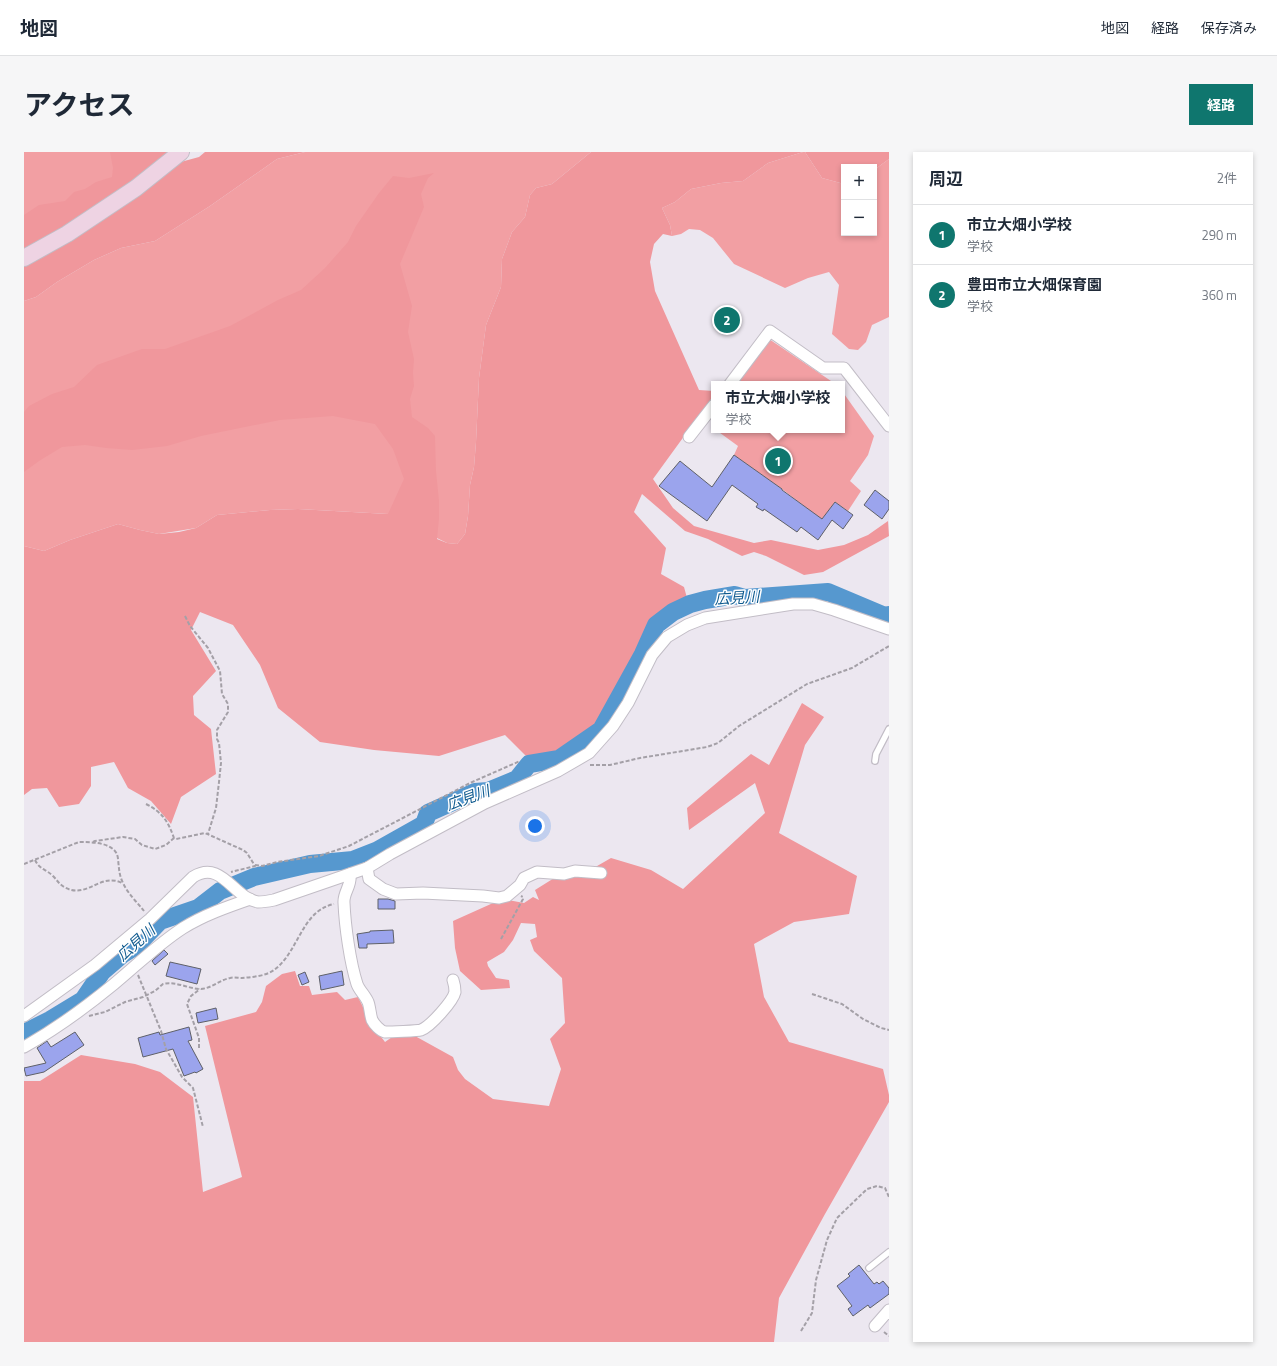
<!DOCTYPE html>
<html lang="ja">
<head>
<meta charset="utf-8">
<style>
	body { margin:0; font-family:"Titillium Web","Noto Sans JP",sans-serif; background:#f6f6f7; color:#1f2937 }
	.controls { position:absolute; right:12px; top:12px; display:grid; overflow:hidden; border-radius:0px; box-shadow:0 2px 6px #0003 }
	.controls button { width:36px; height:36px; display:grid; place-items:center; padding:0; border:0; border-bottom:1px solid #e0e1e3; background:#fff; color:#1f2937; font:20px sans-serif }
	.you { position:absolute; left:511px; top:674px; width:14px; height:14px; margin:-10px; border:3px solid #fff; border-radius:50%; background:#1a73e8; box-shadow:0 0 0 6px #1a73e833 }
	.badge { display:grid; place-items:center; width:26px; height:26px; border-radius:50%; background:#0f766e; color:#fff; font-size:13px; font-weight:700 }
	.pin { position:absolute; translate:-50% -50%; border:2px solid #fff; box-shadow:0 1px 4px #0006 }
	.popup { position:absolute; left:687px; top:229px; width:134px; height:52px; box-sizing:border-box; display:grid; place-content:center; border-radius:0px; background:#fff; filter:drop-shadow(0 1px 3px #0005); font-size:13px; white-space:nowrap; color:#747a83 }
	.popup b { font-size:15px; color:#1f2937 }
	.popup::after { content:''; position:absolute; left:50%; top:100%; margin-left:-8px; border:8px solid transparent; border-top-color:#fff }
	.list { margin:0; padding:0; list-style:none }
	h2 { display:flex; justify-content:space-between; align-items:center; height:52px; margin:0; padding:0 16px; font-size:17px }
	h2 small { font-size:13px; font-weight:400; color:#747a83 }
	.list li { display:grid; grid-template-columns:26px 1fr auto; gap:12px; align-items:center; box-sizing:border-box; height:60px; padding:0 16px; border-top:1px solid #e0e1e3 }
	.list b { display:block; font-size:15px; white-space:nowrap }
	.list p { margin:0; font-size:13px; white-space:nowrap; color:#747a83 }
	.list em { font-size:13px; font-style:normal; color:#747a83 }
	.map { position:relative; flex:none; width:865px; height:1190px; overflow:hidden; border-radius:0px }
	header { display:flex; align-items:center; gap:24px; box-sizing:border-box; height:56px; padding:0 20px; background:#fff; border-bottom:1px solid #e0e1e3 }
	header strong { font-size:19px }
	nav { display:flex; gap:22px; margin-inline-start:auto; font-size:14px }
	.intro { display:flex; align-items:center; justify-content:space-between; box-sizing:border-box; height:96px; padding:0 24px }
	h1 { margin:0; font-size:28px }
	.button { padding:10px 18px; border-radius:0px; background:#0f766e; color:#fff; font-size:14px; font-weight:700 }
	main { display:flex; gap:24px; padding:0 24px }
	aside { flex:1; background:#fff; border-radius:0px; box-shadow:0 2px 6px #0003 }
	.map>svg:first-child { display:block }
	.green { fill:#f29fa3 }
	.forest { fill:#f0979c }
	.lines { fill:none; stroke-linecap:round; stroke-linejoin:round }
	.river { stroke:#5698cf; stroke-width:18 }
	.building { fill:#9ba4ed; stroke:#5e6068 }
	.lane-casing { stroke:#c2bdc6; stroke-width:8 }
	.street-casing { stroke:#c2bdc6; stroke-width:13 }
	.secondary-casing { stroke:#c2bdc6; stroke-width:18 }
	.path { stroke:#a4a0a7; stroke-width:2; stroke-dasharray:4 2; stroke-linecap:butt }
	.lane { stroke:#fff; stroke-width:5.5 }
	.street { stroke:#fff; stroke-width:11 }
	.secondary { stroke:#eed3e3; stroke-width:16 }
	.labels { text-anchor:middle; stroke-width:3; stroke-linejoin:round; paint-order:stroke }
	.water-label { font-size:15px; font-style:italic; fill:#105b8f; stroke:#fff }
</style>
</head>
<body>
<header>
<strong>地図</strong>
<nav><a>地図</a><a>経路</a><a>保存済み</a></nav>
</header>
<div class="intro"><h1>アクセス</h1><a class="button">経路</a></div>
<main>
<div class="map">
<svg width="865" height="1190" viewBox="0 0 865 1190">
	<rect width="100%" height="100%" fill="#ece7f0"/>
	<g class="green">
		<polygon points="0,0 146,0 0,102"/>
		<polygon points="281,0 567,0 528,32 512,36 506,43 501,65 488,80 478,107 477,135 462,173 455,226 452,290 450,315 446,333 444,364 441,382 433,392 423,391 364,362 274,357 246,358 193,363 172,376 135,382 116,378 94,372 46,388 20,399 0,394 0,149 12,145 33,130 70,108 97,96 131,89 186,54 253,7"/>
		<polygon points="779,0 781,0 798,26 820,32 820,81 850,81 850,18 865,7 865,165 848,173 842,190 834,198 825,197 808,182 815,133 805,120 784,126 761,136 710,112 689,86 676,78 665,77 657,82 648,84 646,73 638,56 651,50 667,37 697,31 719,29 744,11"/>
		<polygon points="745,187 807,229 810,232 712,232"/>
		<polygon points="818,239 850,284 844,303 826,329 837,339 824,359 811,350 798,368 758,337 710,303 714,294 692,278 818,278"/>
	</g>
	<g class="forest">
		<polygon points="86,0 146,0 109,28 0,102 0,63 15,53 41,49 50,40 61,37 72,30 88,25 89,16"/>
		<polygon points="181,0 281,0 253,7 186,54 131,89 97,96 70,108 33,130 12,145 0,149 0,113 153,11 175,5"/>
		<polygon points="567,0 779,0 744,11 719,29 697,31 667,37 651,50 638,56 646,73 648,84 639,82 630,92 626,110 631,139 675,238 690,239 690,243 629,327 649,356 670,374 730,391 747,388 794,398 820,393 844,383 864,369 865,384 799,420 780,423 742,404 730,400 718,404 684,387 661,379 618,342 610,360 642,396 637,422 660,435 663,446 639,461 625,476 574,572 536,601 504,606 481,583 415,604 350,598 296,590 254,556 236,513 209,473 176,460 167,478 192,519 169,544 170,563 187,577 192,622 157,645 147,672 127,649 104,636 90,610 67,615 67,634 55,652 35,655 23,636 8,637 0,643 0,394 20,399 46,388 94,372 116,378 135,382 155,380 172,376 193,363 246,358 274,357 364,362 380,327 369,297 351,272 309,264 256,268 177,284 143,294 108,298 82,296 61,293 38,295 15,309 0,320 0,260 5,254 28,242 50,235 73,213 118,197 141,197 206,174 254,148 277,138 301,116 324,90 332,74 355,41 369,24 385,26 410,21 404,26 397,42 400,55 376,112 388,154 384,180 390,207 389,221 390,234 386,247 388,265 404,276 411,284 412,319 415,349 415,366 413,387 423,391 433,392 441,382 444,364 446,333 450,315 452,290 455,226 460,188 462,173 477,135 478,107 488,80 501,65 506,43 512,36 528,32"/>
		<polygon points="781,0 865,0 865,7 850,18 850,15 820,15 820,32 798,26"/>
		<polygon points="778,551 800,565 781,593 755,681 833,724 825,762 770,770 730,792 740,845 765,890 859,917 865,943 865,950 801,1062 755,1146 750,1190 0,1190 0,929 16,929 57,903 111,912 136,920 169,945 179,1040 218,1025 181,874 232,860 238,850 242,834 258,822 271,819 276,834 285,834 288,843 313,840 321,848 334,845 348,873 361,890 371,883 391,884 429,905 434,918 441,927 469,947 525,954 537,917 526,887 541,871 538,826 510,799 506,788 513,785 511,772 497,771 489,788 480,800 463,810 464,814 472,826 485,828 486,836 457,838 436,819 431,796 429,769 478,747 500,751 509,745 515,748 511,738 535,723 554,725 587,706 627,718 659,737 741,661 731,631 665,678 663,656 727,602 745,613"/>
	</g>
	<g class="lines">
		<polyline class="river" points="0,881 26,868 59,848 78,820 99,802 112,794 136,769 174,756 196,739 230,725 286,712 329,708 352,699 400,672 404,661 451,640 464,639 493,627 505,612 535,607 577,578 619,502 632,473 649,460 666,452 681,448 711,443 721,446 804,440 861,464 865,463"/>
	</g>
	<g class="building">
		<polygon points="710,303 758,337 758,338 798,367 811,350 829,363 819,377 808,368 794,388 777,375 773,380 740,357 739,359 732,355 734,352 708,333 683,369 635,334 656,309 688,335"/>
		<polygon points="851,338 865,349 865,357 858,367 840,353"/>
		<polygon points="354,747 364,747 371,749 371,757 354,757"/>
		<polygon points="369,778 370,791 343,792 343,796 335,796 333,782 346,780 346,779"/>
		<polygon points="140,798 144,802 131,813 128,809"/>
		<polygon points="146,810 177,817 173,832 142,824"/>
		<polygon points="318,819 320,833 297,838 295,824"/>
		<polygon points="281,820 285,830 278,833 274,823"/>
		<polygon points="192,856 194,867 174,871 172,861"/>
		<polygon points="165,875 168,888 164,889 179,917 172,921 171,920 160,924 149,897 119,905 114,886 135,880 136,883"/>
		<polygon points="51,880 60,893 20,920 2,924 0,916 22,911 13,896 23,889 27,895"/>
		<polygon points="835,1113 850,1132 853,1130 855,1132 859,1129 865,1136 865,1142 846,1156 844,1153 829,1164 824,1157 828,1154 813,1134 826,1124 824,1122"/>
	</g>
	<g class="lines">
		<defs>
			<g id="lane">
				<polyline points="851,609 852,602 865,577"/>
				<polyline points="845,1116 865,1100"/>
			</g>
			<g id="street">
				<polyline points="706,232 746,179 799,216 820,216 865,274"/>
				<polyline points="665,285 690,253"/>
				<polyline points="343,716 345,727 359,737 372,742 399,741 459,744 475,746 483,744 496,733 500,726 513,720 540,722 551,719 577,721"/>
				<path d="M326 722C328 734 319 740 320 751 321 774 326 810 333 832 335 838 341 843 344 850 346 855 346 862 348 868 350 872 356 879 361 880 366 880 393 879 397 878 407 874 429 849 431 840 431 836 430 831 429 828"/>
				<path d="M0 864 71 813 126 767 169 725C198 707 209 746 234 750 239 750 245 749 250 748L343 716 366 702 461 651 534 619 565 601 589 574 604 551 628 503 643 485 663 473 681 466 769 452H789L810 458 865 477"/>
				<path d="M0 895C32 877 62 855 90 832 113 813 134 792 159 776 180 763 203 755 226 747"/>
				<polyline points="851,1174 865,1158"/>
			</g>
			<polyline id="secondary" points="0,106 43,82 112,36 157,0"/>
		</defs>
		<use href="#lane" class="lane-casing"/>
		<use href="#street" class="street-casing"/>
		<use href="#secondary" class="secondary-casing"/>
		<g class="path">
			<polyline points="161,464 166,474 184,496 196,519 198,542 204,552 204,560 193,578 193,587 195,591 197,611 195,630 192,656 184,682"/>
			<polyline points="566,613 586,613 616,606 683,595 694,591 715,574 783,532 828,516 865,494"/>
			<path d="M122 652C138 660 144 669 150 686L152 687 181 681 219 698 223 701 231 714 207 720"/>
			<polyline points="69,690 71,689 99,685 111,687 118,693 131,697 142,693 150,686"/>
			<path d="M11 708C16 718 22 717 29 724 33 728 35 732 40 735 63 748 76 720 98 731"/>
			<path d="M0 712 55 690C67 690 93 690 94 707 95 716 95 723 99 731 104 742 113 750 120 759"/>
			<polyline points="231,713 238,714 253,710 295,704 325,694 446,631 496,609"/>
			<polyline points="477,787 499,747 499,745 497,744"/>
			<polyline points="114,823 137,879 142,897 158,925 169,936 179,975"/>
			<polyline points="788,842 818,852 839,867 857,876 865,878"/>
			<path d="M65 864 81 860 101 850 119 845 131 839 139 832C151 829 163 836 175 837 188 837 195 828 206 826 210 825 214 826 218 826 229 825 242 824 250 818 275 800 277 759 310 752"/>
			<polyline points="175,896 175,886 163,852 167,844 176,837"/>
			<polyline points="777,1179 788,1161 792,1128 803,1088 813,1066 843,1037 853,1034 861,1036 865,1045"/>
			<polyline points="860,1180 865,1184"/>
		</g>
		<use href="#lane" class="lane"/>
		<use href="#street" class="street"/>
		<use href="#secondary" class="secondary"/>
	</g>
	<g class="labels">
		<g class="water-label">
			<text transform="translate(713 446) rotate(-3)" y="5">広見川</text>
			<text transform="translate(444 646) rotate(-20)" y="5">広見川</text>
			<text transform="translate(112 791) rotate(-42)" y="5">広見川</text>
		</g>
	</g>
</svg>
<div class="controls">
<button>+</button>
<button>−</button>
</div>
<div class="you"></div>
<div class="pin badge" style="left:754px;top:309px">1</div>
<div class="popup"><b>市立大畑小学校</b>学校</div>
<div class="pin badge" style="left:703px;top:168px">2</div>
</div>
<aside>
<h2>周辺<small>2件</small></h2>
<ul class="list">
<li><span class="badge">1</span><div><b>市立大畑小学校</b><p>学校</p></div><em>290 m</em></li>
<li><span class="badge">2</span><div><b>豊田市立大畑保育園</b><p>学校</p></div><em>360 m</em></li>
</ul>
</aside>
</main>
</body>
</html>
